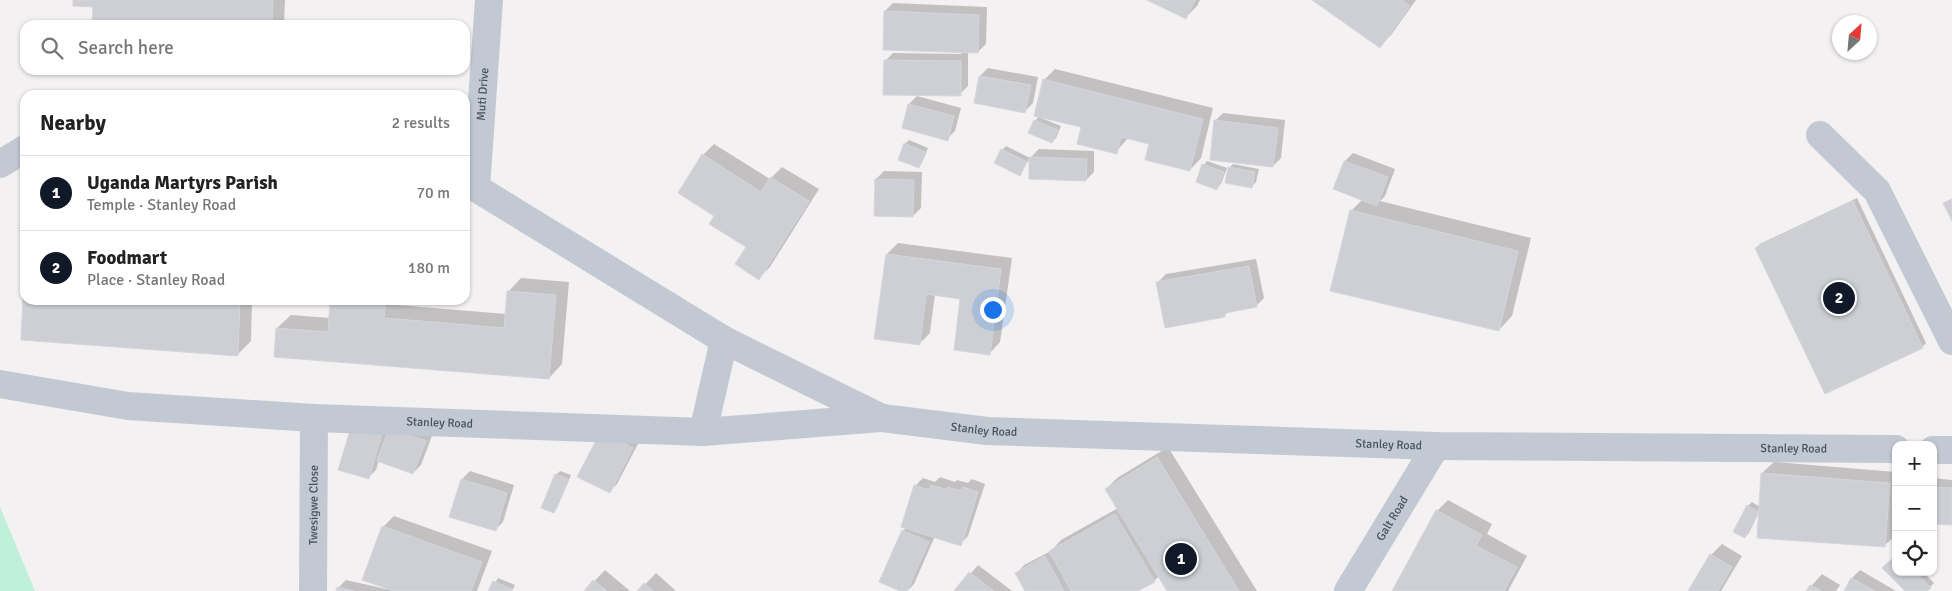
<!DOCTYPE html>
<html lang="en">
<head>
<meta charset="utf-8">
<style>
	body { margin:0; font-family:Signika,sans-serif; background:#f6f6f6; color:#222 }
	.controls { position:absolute; right:15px; bottom:15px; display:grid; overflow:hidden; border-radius:10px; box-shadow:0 1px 4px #0004 }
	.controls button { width:45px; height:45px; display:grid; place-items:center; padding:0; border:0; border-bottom:1px solid #e0e0e0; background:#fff; color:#222; font:25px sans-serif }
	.compass { position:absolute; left:1832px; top:15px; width:45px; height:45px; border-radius:50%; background:#fff; box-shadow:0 1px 4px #0004; rotate:26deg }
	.you { position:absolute; left:992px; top:309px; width:18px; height:18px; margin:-12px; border:4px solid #fff; border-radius:50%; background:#1a73e8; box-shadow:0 0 0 8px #1a73e833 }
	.badge { display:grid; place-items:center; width:32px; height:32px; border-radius:50%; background:#111827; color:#fff; font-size:16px; font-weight:700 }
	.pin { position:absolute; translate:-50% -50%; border:2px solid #fff; box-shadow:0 1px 5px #0006 }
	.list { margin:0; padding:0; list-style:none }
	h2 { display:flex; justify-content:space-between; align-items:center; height:65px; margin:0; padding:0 20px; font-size:21px }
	h2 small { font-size:16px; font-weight:400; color:#767676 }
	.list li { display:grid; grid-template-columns:32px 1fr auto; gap:15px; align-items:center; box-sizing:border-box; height:75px; padding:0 20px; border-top:1px solid #e0e0e0 }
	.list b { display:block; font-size:19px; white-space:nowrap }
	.list p { margin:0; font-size:16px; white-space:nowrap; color:#767676 }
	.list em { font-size:16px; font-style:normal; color:#767676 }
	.icon { flex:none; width:28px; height:28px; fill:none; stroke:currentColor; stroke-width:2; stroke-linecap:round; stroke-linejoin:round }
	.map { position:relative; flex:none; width:1952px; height:591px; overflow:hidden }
	.search { position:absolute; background:#fff; box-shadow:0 1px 4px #0004; left:20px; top:20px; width:450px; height:55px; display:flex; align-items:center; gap:12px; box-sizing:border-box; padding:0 18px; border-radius:15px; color:#767676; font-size:19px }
	.panel { position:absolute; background:#fff; box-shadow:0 1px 4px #0004; left:20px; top:90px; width:450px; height:215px; border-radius:15px }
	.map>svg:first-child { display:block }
	.grass { fill:#c0f1d8 }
	.shadow { fill:#0003 }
	.building { fill:#cdcfd5; stroke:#d5d6dc }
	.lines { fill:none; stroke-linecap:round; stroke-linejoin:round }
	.street { stroke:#c2c9d3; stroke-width:28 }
	.labels { text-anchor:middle; stroke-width:5; stroke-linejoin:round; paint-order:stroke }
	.street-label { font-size:12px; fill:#48525f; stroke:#fff }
</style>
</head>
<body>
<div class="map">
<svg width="1952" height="591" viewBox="0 0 1952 591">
	<rect width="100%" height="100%" fill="#f3f1f1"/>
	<polygon class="grass" points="0,507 35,591 0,591"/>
	<g class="shadow">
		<polygon points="75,0 285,0 284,25 93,25 94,6"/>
		<polygon points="1150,0 1200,0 1197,6 1186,17"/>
		<polygon points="1315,0 1416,0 1391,35 1380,46"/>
		<polygon points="893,3 987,7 986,44 978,52 968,51 968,86 960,94 885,61 893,53 961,54 961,51 885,11"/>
		<polygon points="988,68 1038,77 1033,103 1025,111 980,76"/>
		<polygon points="1055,69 1213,108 1201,158 1190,170 1150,143 1128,138 1116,152 1083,126 1042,117 1041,118 1061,126 1056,138 1052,142 1035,121 1039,116 1044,80"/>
		<polygon points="917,96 961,108 955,131 947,139 904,127 909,104"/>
		<polygon points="1223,113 1285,120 1281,158 1273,166 1215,121"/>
		<polygon points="909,140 928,148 922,163 918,167 905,144"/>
		<polygon points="714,144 770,179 782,167 819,189 770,267 759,278 747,247 716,215 703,155"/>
		<polygon points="1006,146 1030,158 1020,174 1002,150"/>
		<polygon points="1039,149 1094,151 1094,172 1086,180 1031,157"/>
		<polygon points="1353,153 1395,169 1385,196 1380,201 1531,238 1512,316 1499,330 1351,211 1363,199 1345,161"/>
		<polygon points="1207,161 1227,168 1221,184 1217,188 1204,165"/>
		<polygon points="1233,164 1259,169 1256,182 1252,186 1229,168"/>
		<polygon points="884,171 922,172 921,208 913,216 876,179"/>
		<polygon points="1857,198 1926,343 1922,347 1756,248 1760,244"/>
		<polygon points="898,243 1012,258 1000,342 989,354 961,298 935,294 930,333 919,344 887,254"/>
		<polygon points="1256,259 1264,298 1256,306 1229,311 1225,315 1158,282 1166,274"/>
		<polygon points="25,278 25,300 252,300 251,341 237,355 23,339"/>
		<polygon points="521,278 569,282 562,364 549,378 277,328 291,315 330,318 331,300 398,300 397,305 506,314 508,292"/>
		<polygon points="353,425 433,433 421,465 413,473 379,460 376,470 368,478"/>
		<polygon points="602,432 640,440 617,484 609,492"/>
		<polygon points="1168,447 1257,591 1169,591 1159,576 1154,581 1136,591 1026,591 1017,573 1024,565 1051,551 1061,540 1118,508 1106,489 1117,478"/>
		<polygon points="1774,462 1896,472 1896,535 1884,546 1760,510 1749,533 1745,537 1748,506 1752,502 1760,507 1762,473"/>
		<polygon points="470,471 514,485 503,522 495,530 451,516 462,479"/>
		<polygon points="560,471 571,475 557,508 553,512 556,475"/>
		<polygon points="940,477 955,482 957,480 968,483 972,479 985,484 968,536 960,544 935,536 914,584 907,591 903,591 903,531 907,527 915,486 923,478 935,482"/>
		<polygon points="1933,478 1952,480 1952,524 1933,523"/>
		<polygon points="1448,500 1492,524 1487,534 1527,556 1508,591 1394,591 1437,511"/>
		<polygon points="394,516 492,551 477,591 337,591 338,588 346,580 386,589 383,527"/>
		<polygon points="1722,544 1742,556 1721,591 1690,591 1711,555"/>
		<polygon points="978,565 1012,591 956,591"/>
		<polygon points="605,570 630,591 585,591"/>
		<polygon points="1860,570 1896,591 1845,591 1852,578"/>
		<polygon points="1896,572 1923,572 1934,583 1926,591 1907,591"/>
		<polygon points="656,573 676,591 639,591"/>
		<polygon points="1822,574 1840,585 1836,591 1807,591"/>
		<polygon points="498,578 515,585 512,591 490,591"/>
	</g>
	<g class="building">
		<polygon points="73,0 273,0 272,25 92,25 93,7 73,6"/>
		<polygon points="1147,0 1195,0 1186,19"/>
		<polygon points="1312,0 1402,0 1410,6 1380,48"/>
		<polygon points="884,11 979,15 978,53 883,50"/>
		<polygon points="884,60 961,61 961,96 883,95"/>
		<polygon points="979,76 1031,85 1025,113 974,103"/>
		<polygon points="1043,79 1203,119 1190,171 1145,160 1149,144 1121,137 1117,154 1077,144 1081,127 1034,116"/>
		<polygon points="908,104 954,116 948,141 902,128"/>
		<polygon points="1034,120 1058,130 1052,143 1028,133"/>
		<polygon points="1214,120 1278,128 1273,167 1210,160"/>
		<polygon points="904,143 925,152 919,168 898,160"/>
		<polygon points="1001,149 1027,162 1020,176 994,163"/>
		<polygon points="702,154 761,192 770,177 809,201 759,280 735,264 746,247 709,224 714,216 678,193"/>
		<polygon points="1029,157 1087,159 1086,181 1029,179"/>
		<polygon points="1344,161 1388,177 1377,206 1333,189"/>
		<polygon points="1202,164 1224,172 1217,190 1196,182"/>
		<polygon points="1228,167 1255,172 1252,188 1225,183"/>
		<polygon points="875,179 914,180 913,217 874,216"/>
		<polygon points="1952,199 1952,221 1943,203"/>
		<polygon points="1853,201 1923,348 1825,394 1755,248"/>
		<polygon points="1350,210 1518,251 1499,331 1330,291"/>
		<polygon points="886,254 1001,269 990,355 954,350 960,299 926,294 920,345 874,339"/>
		<polygon points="1249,266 1257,307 1225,313 1225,317 1165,328 1156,282"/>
		<polygon points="24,275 25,300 240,300 238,356 21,340"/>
		<polygon points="507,291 556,295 549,379 274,357 276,328 328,332 330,300 386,300 384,318 504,328"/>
		<polygon points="352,424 382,433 369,479 338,470"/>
		<polygon points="389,428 426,441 413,474 377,461"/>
		<polygon points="601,431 633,448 610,493 577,477"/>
		<polygon points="1157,457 1239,591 1167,591 1105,489"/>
		<polygon points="1761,473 1890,483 1885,547 1757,538"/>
		<polygon points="555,474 568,479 554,513 541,508"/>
		<polygon points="461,479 507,493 496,531 449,517"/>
		<polygon points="914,485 929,490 931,485 948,490 948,487 961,491 963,487 978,492 961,546 901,527"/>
		<polygon points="1933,487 1952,488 1952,525 1933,524"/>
		<polygon points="1747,505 1758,512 1745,538 1733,532"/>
		<polygon points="1436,510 1482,535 1476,546 1517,567 1504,591 1392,591"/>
		<polygon points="1115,514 1155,582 1138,591 1071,591 1049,551"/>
		<polygon points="382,526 482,562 471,591 394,591 362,580"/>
		<polygon points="902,530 929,542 907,591 900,591 879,582"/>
		<polygon points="1710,554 1732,567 1718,591 1688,591"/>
		<polygon points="1896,555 1896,572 1916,572 1931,588 1927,591 1905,591 1882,568"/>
		<polygon points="1045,556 1064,591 1025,591 1015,573"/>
		<polygon points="969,572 994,591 954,591"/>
		<polygon points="1851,578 1875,591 1844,591"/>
		<polygon points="593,580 607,591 584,591"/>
		<polygon points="493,581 512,589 511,591 488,591"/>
		<polygon points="644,583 653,591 637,591"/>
		<polygon points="1810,585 1821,591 1806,591"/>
		<polygon points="337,587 354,591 336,591"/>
	</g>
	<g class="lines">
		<g class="street">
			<polyline points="1820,135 1877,191 1952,341"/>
			<polyline points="0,164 25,149"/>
			<path id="s1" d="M465 186 476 188 724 340 882 418 987 431 1436 446 1896 449"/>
			<path id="s2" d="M476 188 489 0"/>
			<path id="s3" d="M0 384 128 406 314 418 703 432 881 418"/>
			<polyline points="703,432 724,340"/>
			<polyline points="1933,450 1952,450"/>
			<path id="s4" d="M313 591 314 418"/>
			<path id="s5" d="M1348 591 1436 446"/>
		</g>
	</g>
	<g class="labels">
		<g class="street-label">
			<text dy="4" stroke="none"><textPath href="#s2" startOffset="94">Muti Drive</textPath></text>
			<text dy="4" stroke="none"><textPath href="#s3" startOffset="442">Stanley Road</textPath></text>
			<text dy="4" stroke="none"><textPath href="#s1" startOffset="581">Stanley Road</textPath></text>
			<text dy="4" stroke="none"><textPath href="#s1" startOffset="986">Stanley Road</textPath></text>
			<text dy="4" stroke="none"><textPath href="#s1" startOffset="1391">Stanley Road</textPath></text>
			<text dy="4" stroke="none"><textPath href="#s4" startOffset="86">Twesigwe Close</textPath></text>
			<text dy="4" stroke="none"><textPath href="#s5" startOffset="85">Galt Road</textPath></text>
		</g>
	</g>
</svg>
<div class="controls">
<button>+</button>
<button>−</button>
<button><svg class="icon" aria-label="locate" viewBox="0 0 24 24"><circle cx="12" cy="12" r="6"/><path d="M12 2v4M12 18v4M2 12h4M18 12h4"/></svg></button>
</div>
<svg class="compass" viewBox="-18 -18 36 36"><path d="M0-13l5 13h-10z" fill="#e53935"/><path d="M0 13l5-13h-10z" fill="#767676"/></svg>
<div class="you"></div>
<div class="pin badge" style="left:1181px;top:559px">1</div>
<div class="pin badge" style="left:1839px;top:298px">2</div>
<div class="search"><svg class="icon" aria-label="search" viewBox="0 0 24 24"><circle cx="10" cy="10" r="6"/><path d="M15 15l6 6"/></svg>Search here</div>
<section class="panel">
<h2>Nearby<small>2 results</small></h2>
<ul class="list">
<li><span class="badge">1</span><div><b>Uganda Martyrs Parish</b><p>Temple · Stanley Road</p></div><em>70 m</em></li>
<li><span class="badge">2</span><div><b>Foodmart</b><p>Place · Stanley Road</p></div><em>180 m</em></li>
</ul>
</section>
</div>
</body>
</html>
